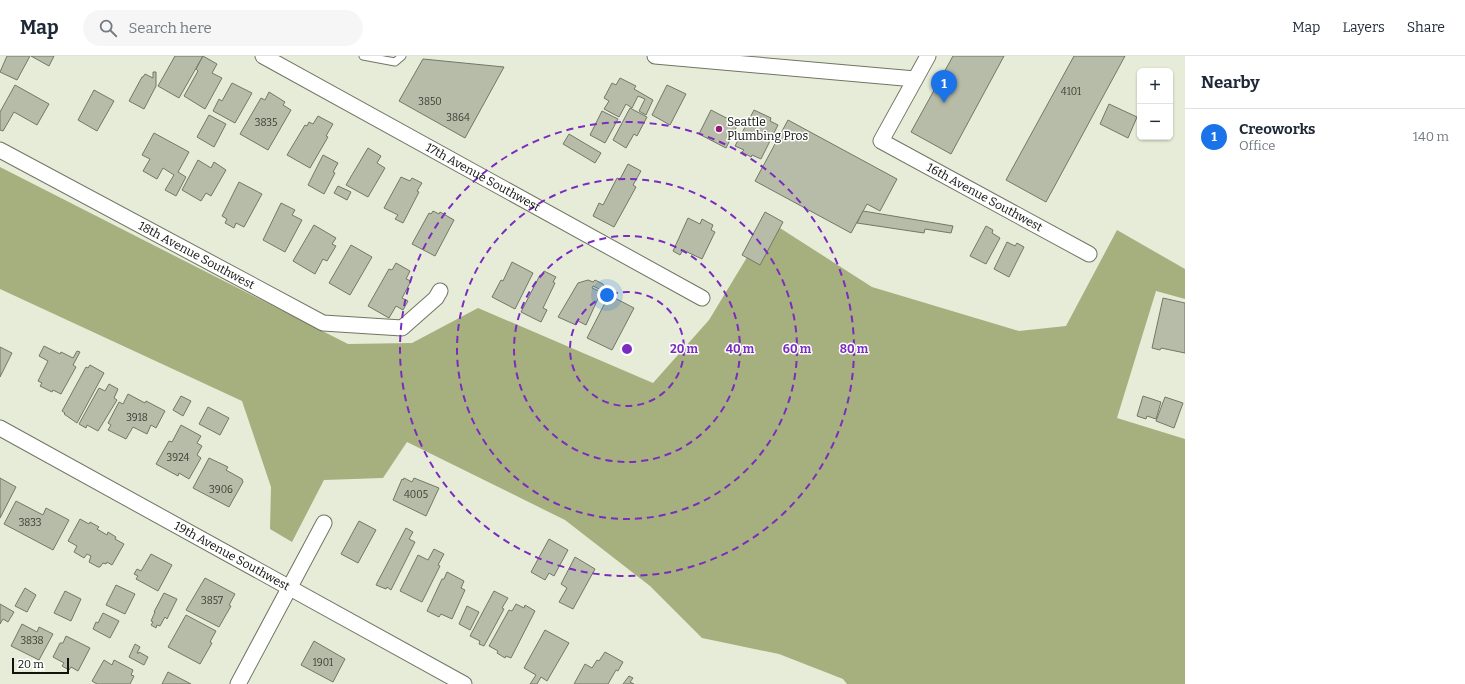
<!DOCTYPE html>
<html lang="en">
<head>
<meta charset="utf-8">
<style>
	body { margin:0; font-family:Bitter,serif; background:#f6f6f7; color:#1f2937 }
	.controls { position:absolute; right:12px; top:12px; display:grid; overflow:hidden; border-radius:6px; box-shadow:0 1px 3px #0004 }
	.controls button { width:36px; height:36px; display:grid; place-items:center; padding:0; border:0; border-bottom:1px solid #e0e1e3; background:#fff; color:#1f2937; font:20px sans-serif }
	.scale { position:absolute; left:12px; bottom:10px; width:57px; box-sizing:border-box; padding-left:4px; border:2px solid #10120b; border-top:0; font-size:11px; line-height:14px; white-space:nowrap; color:#10120b; -webkit-text-stroke:3px #fff; paint-order:stroke }
	.you { position:absolute; left:607px; top:239px; width:14px; height:14px; margin:-10px; border:3px solid #fff; border-radius:50%; background:#1a73e8; box-shadow:0 0 0 6px #1a73e833 }
	.badge { display:grid; place-items:center; width:26px; height:26px; border-radius:50%; background:#1a73e8; color:#fff; font-size:13px; font-weight:700 }
	.pin { position:absolute; translate:-50% -33px; filter:drop-shadow(0 1px 2px #0008) }
	.pin::after { content:''; position:absolute; top:21px; width:14px; height:12px; background:inherit; clip-path:polygon(0 0,100% 0,50% 100%) }
	.list { margin:0; padding:0; list-style:none }
	h2 { display:flex; justify-content:space-between; align-items:center; height:52px; margin:0; padding:0 16px; font-size:17px }
	h2 small { font-size:13px; font-weight:400; color:#747a83 }
	.list li { display:grid; grid-template-columns:26px 1fr auto; gap:12px; align-items:center; box-sizing:border-box; height:56px; padding:0 16px; border-top:1px solid #e0e1e3 }
	.list b { display:block; font-size:15px; white-space:nowrap }
	.list p { margin:0; font-size:13px; white-space:nowrap; color:#747a83 }
	.list em { font-size:13px; font-style:normal; color:#747a83 }
	.icon { flex:none; width:22px; height:22px; fill:none; stroke:currentColor; stroke-width:2; stroke-linecap:round; stroke-linejoin:round }
	.map { position:relative; flex:none; width:1185px; height:628px; overflow:hidden }
	header { display:flex; align-items:center; gap:24px; box-sizing:border-box; height:56px; padding:0 20px; background:#fff; border-bottom:1px solid #e0e1e3 }
	header strong { font-size:19px }
	nav { display:flex; gap:22px; margin-inline-start:auto; font-size:14px }
	.search { width:280px; height:36px; background:#f6f6f7; display:flex; align-items:center; gap:10px; box-sizing:border-box; padding:0 14px; border-radius:22px; color:#747a83; font-size:15px }
	main { display:flex }
	aside { flex:1; background:#fff }
	.map>svg:first-child { display:block }
	.forest { fill:#a5b07e }
	.building { fill:#b7bca8; stroke:#737865 }
	.lines { fill:none; stroke-linecap:round; stroke-linejoin:round }
	.lane-casing { stroke:#707563; stroke-width:9 }
	.street-casing { stroke:#707563; stroke-width:17 }
	.lane { stroke:#fff; stroke-width:7 }
	.street { stroke:#fff; stroke-width:15 }
	.ring { fill:none; stroke:#7b2cbf; stroke-width:2; stroke-dasharray:7 5 }
	.poi-dot { fill:#921977; stroke:#fff; stroke-width:1.5 }
	.labels { text-anchor:middle; stroke-width:3; stroke-linejoin:round; paint-order:stroke }
	.number-label { font-size:10px; fill:#3a3c32 }
	.poi-label { font-size:12px; fill:#10120b; stroke:#fff; text-anchor:start }
	.street-label { font-size:12px; fill:#10120b; stroke:#fff }
	.centre { fill:#7b2cbf; stroke:#fff; stroke-width:2 }
	.ring-label { font-size:12px; text-anchor:middle; font-weight:bold; fill:#7b2cbf; stroke:#fff; stroke-width:3; stroke-linejoin:round; paint-order:stroke }
</style>
</head>
<body>
<header>
<strong>Map</strong>
<div class="search"><svg class="icon" aria-label="search" viewBox="0 0 24 24"><circle cx="10" cy="10" r="6"/><path d="M15 15l6 6"/></svg>Search here</div>
<nav><a>Map</a><a>Layers</a><a>Share</a></nav>
</header>
<main>
<div class="map">
<svg width="1185" height="628" viewBox="0 0 1185 628">
	<rect width="100%" height="100%" fill="#e7ecd8"/>
	<polygon class="forest" points="0,111 348,288 412,287 478,252 653,327 709,264 769,165 872,231 1019,275 1066,270 1117,174 1185,213 1185,243 1156,235 1117,362 1185,383 1185,628 847,628 843,623 779,598 702,582 650,530 565,464 407,386 383,422 324,424 292,486 270,473 271,431 242,345 0,233"/>
	<g class="building">
		<polygon points="7,0 30,0 17,24 0,16"/>
		<polygon points="31,0 54,0 49,10"/>
		<polygon points="175,0 203,0 179,42 158,30"/>
		<polygon points="203,0 217,8 212,17 222,22 205,53 184,40 198,15 196,13"/>
		<polygon points="953,0 1004,0 951,98 911,76"/>
		<polygon points="1074,0 1125,0 1046,146 1006,124"/>
		<polygon points="423,3 504,11 465,82 399,45"/>
		<polygon points="153,16 156,16 156,30 144,53 129,45 142,21 143,21 145,18 153,22"/>
		<polygon points="620,22 636,30 634,33 653,44 646,59 639,55 645,43 638,40 632,52 626,48 619,61 604,53 609,45 604,42 612,27 616,29"/>
		<polygon points="232,27 252,37 235,67 213,55 219,43 222,45"/>
		<polygon points="15,29 49,48 37,69 14,56 3,75 0,74 0,56"/>
		<polygon points="667,29 686,38 670,69 652,59"/>
		<polygon points="94,34 114,45 97,75 78,64"/>
		<polygon points="269,36 285,46 283,49 291,54 268,94 240,78 261,42 265,44"/>
		<polygon points="1109,48 1137,61 1128,82 1100,68"/>
		<polygon points="630,52 647,61 637,80 634,78 626,92 613,84"/>
		<polygon points="711,54 738,68 726,92 699,78"/>
		<polygon points="754,54 771,62 770,65 778,69 761,103 752,99 751,101 742,96 744,94 735,90"/>
		<polygon points="602,55 618,63 605,87 590,79"/>
		<polygon points="209,59 226,68 214,91 197,81"/>
		<polygon points="318,60 333,68 326,80 328,81 310,112 287,99 305,69 307,70 309,66 313,68"/>
		<polygon points="788,64 897,123 880,155 867,148 851,177 755,125"/>
		<polygon points="154,77 189,96 178,116 186,121 176,140 165,134 174,119 163,112 157,123 143,115 150,103 142,99"/>
		<polygon points="569,78 601,97 595,107 563,88"/>
		<polygon points="368,92 381,100 377,107 385,112 368,141 346,129"/>
		<polygon points="323,99 338,107 333,116 335,117 324,138 308,129"/>
		<polygon points="198,104 211,112 214,106 226,114 211,140 206,137 201,145 182,134"/>
		<polygon points="628,108 641,115 633,129 636,131 614,171 593,160 599,147 603,149 617,122 620,123"/>
		<polygon points="401,121 410,125 412,122 422,127 417,135 419,136 403,167 395,163 398,159 384,152"/>
		<polygon points="239,126 262,138 244,171 236,167 234,172 225,167 227,163 222,160"/>
		<polygon points="338,130 351,136 347,144 334,137"/>
		<polygon points="281,147 295,154 292,159 302,164 285,196 263,184"/>
		<polygon points="433,155 439,158 440,156 454,164 435,200 412,188 429,157 431,158"/>
		<polygon points="863,155 953,170 951,177 925,173 924,177 857,167"/>
		<polygon points="765,156 783,166 760,209 742,199"/>
		<polygon points="688,162 700,168 702,163 713,169 711,174 715,176 702,203 683,194 680,199 673,195"/>
		<polygon points="314,169 336,182 332,188 336,190 327,205 323,203 315,218 293,205"/>
		<polygon points="986,170 993,174 992,177 1000,182 986,208 970,200"/>
		<polygon points="1007,186 1015,190 1017,187 1024,191 1009,221 994,213"/>
		<polygon points="351,189 372,201 350,239 329,227"/>
		<polygon points="512,206 533,217 515,253 492,241 501,224 503,225"/>
		<polygon points="396,207 410,215 406,223 411,225 402,242 408,245 403,254 396,250 389,262 368,250 389,213 392,214"/>
		<polygon points="544,215 556,221 553,226 555,227 543,252 547,254 541,266 521,256 540,219 542,220"/>
		<polygon points="588,224 593,226 595,224 603,228 604,231 603,235 593,230 592,232 601,236 586,269 578,265 576,269 558,261 578,227"/>
		<polygon points="609,239 634,252 612,294 587,282"/>
		<polygon points="1163,242 1185,247 1185,297 1161,292 1160,294 1152,292"/>
		<polygon points="44,290 60,298 61,296 73,302 77,295 80,296 73,309 76,311 61,338 53,334 52,336 40,330 42,327 38,325 48,305 39,300"/>
		<polygon points="0,291 12,297 0,321"/>
		<polygon points="90,309 104,317 77,367 64,358 65,357 62,355 86,311 88,312"/>
		<polygon points="109,328 118,333 114,342 117,344 98,375 87,369 86,372 79,368 99,332 105,335"/>
		<polygon points="128,338 145,347 146,345 165,355 156,372 151,369 147,378 133,371 126,383 108,374 111,369 108,367 119,346 123,348"/>
		<polygon points="181,340 191,345 183,360 173,354"/>
		<polygon points="1143,340 1161,346 1156,363 1147,360 1146,363 1137,360"/>
		<polygon points="1165,341 1183,347 1174,372 1156,365"/>
		<polygon points="208,351 229,362 220,379 199,368"/>
		<polygon points="181,369 201,380 197,387 202,390 197,399 201,402 189,423 179,417 178,420 156,408 169,385 172,386"/>
		<polygon points="209,402 228,411 226,414 242,423 243,426 229,451 193,432"/>
		<polygon points="0,422 16,431 0,462"/>
		<polygon points="404,422 412,426 414,422 439,432 426,460 393,444 402,423 403,424"/>
		<polygon points="16,445 43,459 46,452 69,464 53,494 4,468"/>
		<polygon points="80,463 89,468 90,466 99,471 97,473 107,479 108,476 116,481 115,483 124,488 112,509 107,506 106,508 103,507 100,511 98,511 89,506 91,500 87,498 84,502 74,496 77,490 68,485"/>
		<polygon points="359,465 376,474 358,507 341,498"/>
		<polygon points="406,472 413,476 409,483 415,486 391,534 387,531 386,533 376,529"/>
		<polygon points="549,483 568,494 554,520 549,517 545,524 531,516"/>
		<polygon points="434,493 444,498 438,509 440,510 422,546 400,535 418,499 428,504"/>
		<polygon points="151,498 172,509 158,535 136,523 138,520 134,518 137,513 141,515"/>
		<polygon points="575,501 595,513 573,553 559,546 567,532 561,528"/>
		<polygon points="447,516 464,525 461,532 465,534 452,563 441,558 439,561 427,555 442,523 444,523"/>
		<polygon points="205,522 235,538 229,549 231,550 219,571 186,554"/>
		<polygon points="116,529 135,538 125,558 106,549"/>
		<polygon points="25,532 36,539 27,556 15,550"/>
		<polygon points="65,535 81,543 71,565 54,557"/>
		<polygon points="494,535 508,542 502,552 504,553 484,590 479,588 480,585 470,580"/>
		<polygon points="164,537 177,543 167,563 165,561 160,570 157,569 156,572 151,569 153,566 151,565 155,556 154,556"/>
		<polygon points="0,548 14,556 8,566 3,563 0,568"/>
		<polygon points="516,548 524,552 525,549 535,555 511,602 506,600 505,602 497,597 498,595 489,590 509,554 512,555"/>
		<polygon points="467,550 479,556 470,574 459,568"/>
		<polygon points="103,557 119,565 110,582 93,573 96,566 98,567"/>
		<polygon points="186,559 216,575 210,586 212,587 200,608 168,591"/>
		<polygon points="22,568 37,576 39,571 53,578 39,604 11,590"/>
		<polygon points="545,574 569,587 547,625 541,621 537,628 530,628 536,619 524,612"/>
		<polygon points="66,580 90,592 78,615 71,611 69,614 62,610 64,607 53,601 60,587 63,587"/>
		<polygon points="314,585 345,603 333,626 301,609"/>
		<polygon points="135,588 140,591 137,597 139,597 139,596 148,601 144,609 129,601"/>
		<polygon points="605,596 623,606 618,615 616,614 608,628 574,628 585,608 592,612 597,604 599,605"/>
		<polygon points="104,604 112,609 114,604 133,614 131,619 134,620 130,628 97,628 92,625"/>
		<polygon points="168,616 191,628 162,628"/>
		<polygon points="629,620 633,622 630,626 634,628 623,628"/>
	</g>
	<g class="lines">
		<defs>
			<polyline id="lane" points="363,0 395,6 402,0"/>
			<g id="street">
				<path id="s1" d="M263 0 702 242"/>
				<polyline points="655,0 915,23"/>
				<path id="s2" d="M928 0 881 85 1089 198"/>
				<path id="s3" d="M0 94 323 267 402 272 436 242 440 235"/>
				<path id="s4" d="M0 372 464 628"/>
				<polyline points="238,628 324,467"/>
			</g>
		</defs>
		<use href="#lane" class="lane-casing"/>
		<use href="#street" class="street-casing"/>
		<use href="#lane" class="lane"/>
		<use href="#street" class="street"/>
	</g>
	<g class="ring">
		<circle cx="627" cy="293" r="57"/>
		<circle cx="627" cy="293" r="113"/>
		<circle cx="627" cy="293" r="170"/>
		<circle cx="627" cy="293" r="227"/>
	</g>
	<circle class="poi-dot" cx="719" cy="73" r="4"/>
	<g class="labels">
		<g class="number-label">
			<text x="1071" y="39">4101</text>
			<text x="430" y="49">3850</text>
			<text x="458" y="65">3864</text>
			<text x="266" y="70">3835</text>
			<text x="137" y="365">3918</text>
			<text x="178" y="405">3924</text>
			<text x="221" y="437">3906</text>
			<text x="416" y="442">4005</text>
			<text x="30" y="470">3833</text>
			<text x="212" y="548">3857</text>
			<text x="32" y="588">3838</text>
			<text x="323" y="610">1901</text>
		</g>
		<g class="poi-label">
			<text x="727" y="70">Seattle<tspan x="727" dy="14">Plumbing Pros</tspan></text>
		</g>
		<g class="street-label">
			<text dy="4" stroke="none"><textPath href="#s1" startOffset="251">17th Avenue Southwest</textPath></text>
			<text dy="4" stroke="none"><textPath href="#s2" startOffset="215">16th Avenue Southwest</textPath></text>
			<text dy="4" stroke="none"><textPath href="#s3" startOffset="223">18th Avenue Southwest</textPath></text>
			<text dy="4" stroke="none"><textPath href="#s4" startOffset="265">19th Avenue Southwest</textPath></text>
		</g>
	</g>
	<circle cx="627" cy="293" r="6" class="centre"/>
	<g class="ring-label">
		<text x="684" y="297">20 m</text>
		<text x="740" y="297">40 m</text>
		<text x="797" y="297">60 m</text>
		<text x="854" y="297">80 m</text>
	</g>
</svg>
<div class="controls">
<button>+</button>
<button>−</button>
</div>
<div class="scale">20 m</div>
<div class="you"></div>
<div class="pin badge" style="left:944px;top:47px">1</div>
</div>
<aside>
<h2>Nearby<small></small></h2>
<ul class="list">
<li><span class="badge">1</span><div><b>Creoworks</b><p>Office</p></div><em>140 m</em></li>
</ul>
</aside>
</main>
</body>
</html>
